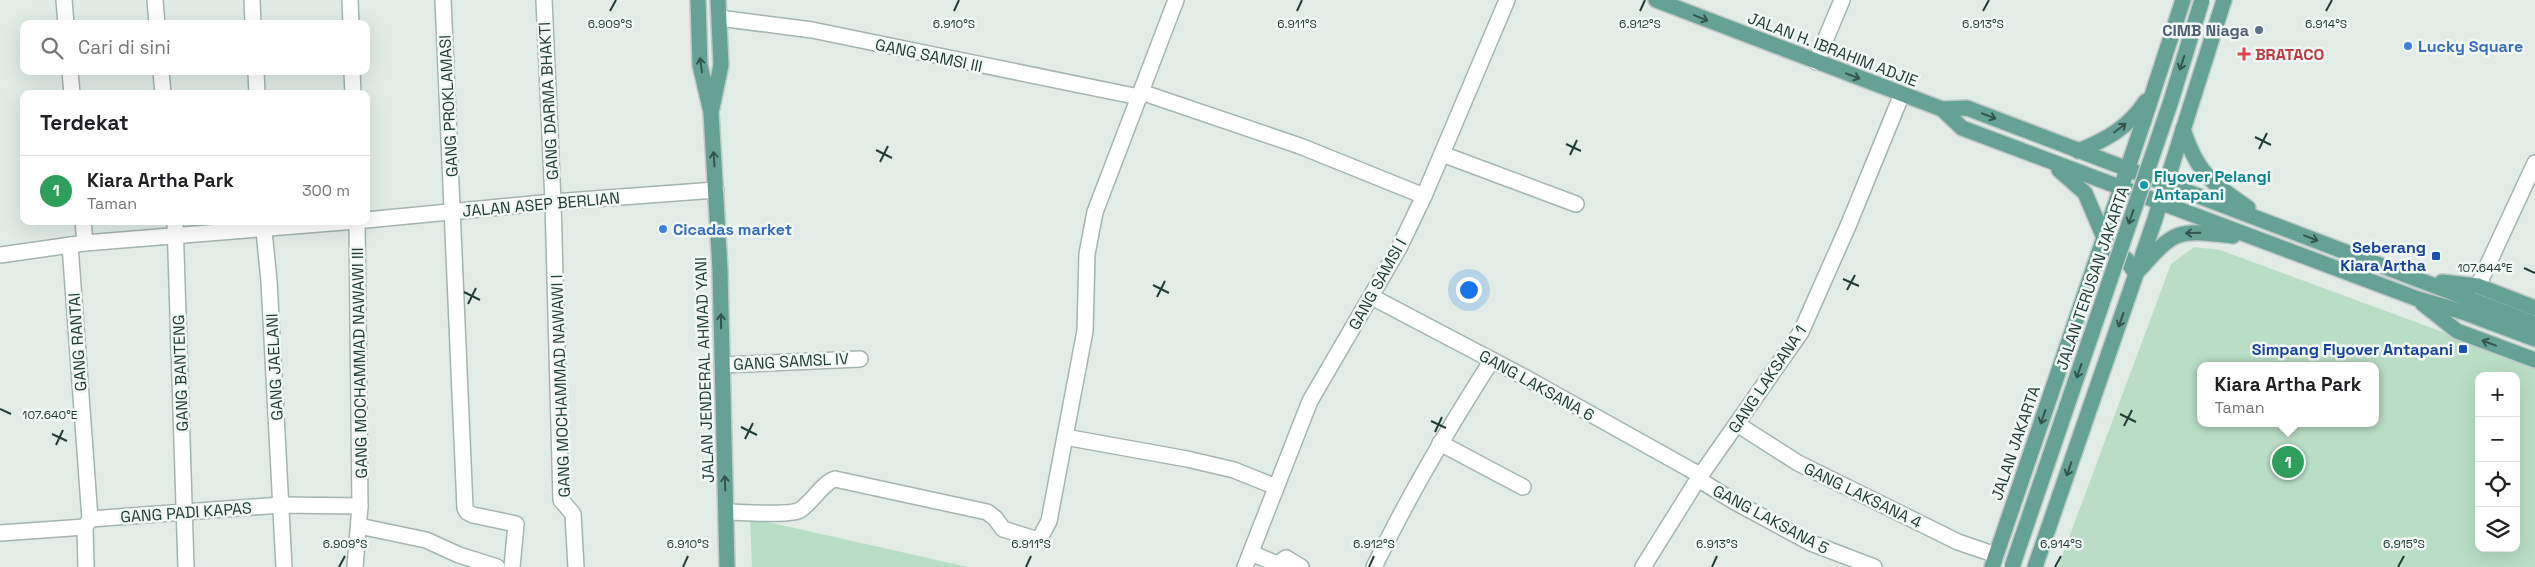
<!DOCTYPE html>
<html lang="id">
<head>
<meta charset="utf-8">
<style>
	body { margin:0; font-family:"Space Grotesk",sans-serif; background:#f6f6f6; color:#202124 }
	.controls { position:absolute; right:15px; bottom:15px; display:grid; overflow:hidden; border-radius:10px; box-shadow:0 5px 20px #0002 }
	.controls button { width:45px; height:45px; display:grid; place-items:center; padding:0; border:0; border-bottom:1px solid #e0e0e0; background:#fff; color:#202124; font:25px sans-serif }
	.you { position:absolute; left:1468px; top:289px; width:18px; height:18px; margin:-12px; border:4px solid #fff; border-radius:50%; background:#1a73e8; box-shadow:0 0 0 8px #1a73e833 }
	.badge { display:grid; place-items:center; width:32px; height:32px; border-radius:50%; background:#7c3aed; color:#fff; font-size:16px; font-weight:700 }
	.pin { position:absolute; translate:-50% -50%; border:2px solid #fff; box-shadow:0 1px 5px #0006 }
	.popup { position:absolute; left:2197px; top:362px; width:182px; height:65px; box-sizing:border-box; display:grid; place-content:center; border-radius:10px; background:#fff; filter:drop-shadow(0 1px 4px #0005); font-size:16px; white-space:nowrap; color:#757577 }
	.popup b { font-size:19px; color:#202124 }
	.popup::after { content:''; position:absolute; left:50%; top:100%; margin-left:-10px; border:10px solid transparent; border-top-color:#fff }
	.list { margin:0; padding:0; list-style:none }
	h2 { display:flex; justify-content:space-between; align-items:center; height:65px; margin:0; padding:0 20px; font-size:21px }
	h2 small { font-size:16px; font-weight:400; color:#757577 }
	.list li { display:grid; grid-template-columns:32px 1fr auto; gap:15px; align-items:center; box-sizing:border-box; height:70px; padding:0 20px; border-top:1px solid #e0e0e0 }
	.list b { display:block; font-size:19px; white-space:nowrap }
	.list p { margin:0; font-size:16px; white-space:nowrap; color:#757577 }
	.list em { font-size:16px; font-style:normal; color:#757577 }
	.icon { flex:none; width:28px; height:28px; fill:none; stroke:currentColor; stroke-width:2; stroke-linecap:round; stroke-linejoin:round }
	.map { position:relative; flex:none; width:2535px; height:567px; overflow:hidden }
	.search { position:absolute; background:#fff; box-shadow:0 5px 20px #0002; left:20px; top:20px; width:350px; height:55px; display:flex; align-items:center; gap:12px; box-sizing:border-box; padding:0 18px; border-radius:10px; color:#757577; font-size:19px }
	.panel { position:absolute; background:#fff; box-shadow:0 5px 20px #0002; left:20px; top:90px; width:350px; height:135px; border-radius:10px }
	.map>svg:first-child { display:block }
	.green { fill:#b9ddc5; fill-rule:evenodd }
	.lines { fill:none; stroke-linecap:round; stroke-linejoin:round }
	.minor-casing { stroke:#a4b4af; stroke-width:18 }
	.primary-casing { stroke:#c1c9c7; stroke-width:18 }
	.minor { stroke:#fff; stroke-width:15 }
	.primary { stroke:#65a295; stroke-width:15 }
	.primary-bridge-casing { stroke:#c1c9c7; stroke-width:18; stroke-linecap:butt }
	.primary-bridge { stroke:#65a295; stroke-width:15 }
	.oneway { stroke:#32564e }
	.ticks { fill:none; stroke:#213d37; stroke-width:2 }
	.service-dot { fill:#5c6f8a; stroke:#f1f8f5; stroke-width:2 }
	.shop-dot { fill:#3f7fe0; stroke:#f1f8f5; stroke-width:2 }
	.health-dot { fill:#e0444e; stroke:#f1f8f5; stroke-width:2 }
	.culture-dot { fill:#0f9aa8; stroke:#f1f8f5; stroke-width:2 }
	.transit-dot { fill:#1a4fb4; stroke:#f1f8f5; stroke-width:2 }
	.labels { text-anchor:middle; stroke-width:5; stroke-linejoin:round; paint-order:stroke }
	.service-label { font-size:16px; font-weight:bold; fill:#4e5e75; stroke:#f1f8f5; text-anchor:end }
	.shop-label { font-size:16px; font-weight:bold; fill:#366cbe; stroke:#f1f8f5; text-anchor:start }
	.street-label { font-size:16px; fill:#213d37; stroke:#f1f8f5 }
	.health-label { font-size:16px; font-weight:bold; fill:#be3a42; stroke:#f1f8f5; text-anchor:start }
	.culture-label { font-size:16px; font-weight:bold; fill:#0d838f; stroke:#f1f8f5; text-anchor:start }
	.transit-label { font-size:16px; font-weight:bold; fill:#164399; stroke:#f1f8f5; text-anchor:end }
	.ticks-label { font-size:12px; text-anchor:middle; fill:#213d37; stroke:#f1f8f5; stroke-width:5; stroke-linejoin:round; paint-order:stroke }
</style>
</head>
<body>
<div class="map">
<svg width="2535" height="567" viewBox="0 0 2535 567">
	<rect width="100%" height="100%" fill="#e1ece7"/>
	<g class="green">
		<path d="M2194 247 2220 250 2535 366V567H2058L2171 264ZM2200 366H2376V423H2200ZM2479 376H2516V548H2479Z"/>
		<polygon points="750,518 968,567 752,567"/>
	</g>
	<g class="lines">
		<defs>
			<g id="minor">
				<polyline points="64,0 66,24"/>
				<polyline points="155,0 157,24"/>
				<polyline points="252,0 253,24"/>
				<polyline points="350,0 351,24"/>
				<polyline points="443,0 465,508 467,512 473,515 516,524 512,567"/>
				<polyline points="544,0 553,202 561,500 573,514 576,567"/>
				<polyline points="719,18 812,30 1139,97"/>
				<polyline points="1816,62 1842,0"/>
				<polyline points="70,71 72,94"/>
				<polyline points="161,71 163,94"/>
				<polyline points="256,71 257,94"/>
				<polyline points="352,71 353,94"/>
				<polyline points="1141,92 1300,146 1424,196"/>
				<polyline points="1442,154 1576,204"/>
				<polyline points="366,220 553,202 716,190"/>
				<polyline points="83,221 85,243"/>
				<polyline points="175,221 186,567"/>
				<polyline points="263,221 269,281 284,567"/>
				<polyline points="70,245 90,519 85,527"/>
				<polyline points="0,255 85,243 356,221"/>
				<polyline points="2478,286 2535,163"/>
				<polyline points="1372,297 1528,379 1700,475"/>
				<polyline points="722,365 860,359"/>
				<polyline points="1737,424 1798,463 1958,542 1996,555"/>
				<polyline points="1065,437 1187,459 1234,470 1276,487"/>
				<polyline points="1440,443 1523,487"/>
				<polyline points="1698,479 1735,502 1811,543 1874,567"/>
				<path d="M726 512C740 512 790 516 800 510 811 503 825 481 835 479L987 512 995 518 1003 529 1035 539 1041 536 1049 521 1085 331 1087 254 1095 212 1176 0"/>
				<polyline points="90,519 281,505 360,506"/>
				<polyline points="359,526 426,540 459,555 497,567"/>
				<polyline points="85,527 86,567"/>
				<polyline points="0,533 85,527"/>
				<polyline points="1251,553 1277,564 1286,558 1301,567"/>
				<polyline points="355,567 360,506 357,221"/>
				<polyline points="1245,567 1310,401 1399,248 1424,196 1507,0"/>
				<path d="M1374 567C1409 495 1449 427 1492 360"/>
				<polyline points="1643,567 1698,479 1801,332 1848,226 1902,94"/>
			</g>
			<g id="primary">
				<polyline points="698,0 700,65 711,112 720,270 727,567"/>
				<polyline points="1656,0 1942,109 1967,108 2535,324"/>
				<polyline points="712,108 721,65 718,0"/>
				<polyline points="1942,109 1962,128 2418,299 2463,312 2535,339"/>
				<path d="M2183 129C2197 173 2211 182 2248 208"/>
				<path d="M2078 151C2106 140 2129 127 2146 101"/>
				<polyline points="2059,170 2085,193 2108,247 2126,259 2136,274"/>
				<path d="M2140 269C2176 228 2179 230 2233 236"/>
				<polyline points="2442,282 2478,286 2535,308"/>
				<polyline points="2423,304 2457,331 2535,360"/>
				<polyline points="1992,567 2144,120 2183,0"/>
				<polyline points="2035,567 2154,222 2224,0"/>
			</g>
		</defs>
		<use href="#minor" class="minor-casing"/>
		<use href="#primary" class="primary-casing"/>
		<use href="#minor" class="minor"/>
		<use href="#primary" class="primary"/>
		<defs>
			<polyline id="primary-bridge" points="2012,567 2171,101 2202,0"/>
		</defs>
		<use href="#primary-bridge" class="primary-bridge-casing"/>
		<use href="#primary-bridge" class="primary-bridge"/>
	</g>
	<defs><path id="oneway-shaft" d="M-6 0H5M1.5-3L5.5 0L1.5 3" fill="none" stroke-width="1.6" stroke-linecap="round" stroke-linejoin="round" transform="scale(1.25)"/></defs>
	<g class="oneway">
		<use href="#oneway-shaft" transform="translate(1701 18) rotate(22)"/>
		<use href="#oneway-shaft" transform="translate(2182 63) rotate(108)"/>
		<use href="#oneway-shaft" transform="translate(701 65) rotate(-98)"/>
		<use href="#oneway-shaft" transform="translate(1853 76) rotate(21)"/>
		<use href="#oneway-shaft" transform="translate(1989 116) rotate(21)"/>
		<use href="#oneway-shaft" transform="translate(2120 128) rotate(-37)"/>
		<use href="#oneway-shaft" transform="translate(714 159) rotate(-94)"/>
		<use href="#oneway-shaft" transform="translate(2131 217) rotate(109)"/>
		<use href="#oneway-shaft" transform="translate(2193 233) rotate(179)"/>
		<use href="#oneway-shaft" transform="translate(2311 238) rotate(21)"/>
		<use href="#oneway-shaft" transform="translate(2121 320) rotate(109)"/>
		<use href="#oneway-shaft" transform="translate(721 321) rotate(-91)"/>
		<use href="#oneway-shaft" transform="translate(2489 343) rotate(-159)"/>
		<use href="#oneway-shaft" transform="translate(2079 371) rotate(109)"/>
		<use href="#oneway-shaft" transform="translate(2043 417) rotate(109)"/>
		<use href="#oneway-shaft" transform="translate(2069 469) rotate(109)"/>
		<use href="#oneway-shaft" transform="translate(725 483) rotate(-92)"/>
	</g>
	<path class="ticks" d="M610 11 616 0M954 11 959 0M1297 11 1302 0M1640 11 1645 0M1983 11 1989 0M2326 11 2332 0M2255 137 2271 145M1566 144 1581 151M2259 149 2267 133M876 150 892 158M1570 155 1577 140M880 162 888 146M2524 268 2535 273M1843 279 1859 286M1153 285 1169 293M1847 290 1855 275M464 292 480 300M1157 297 1165 281M468 304 476 288M0 409 11 414M2120 414 2136 422M1431 421 1446 428M2124 426 2132 410M741 427 757 435M1435 432 1442 417M52 434 67 441M745 439 753 423M56 445 63 430M339 567 345 556M683 567 688 556M1026 567 1031 556M1369 567 1374 556M1712 567 1717 556M2055 567 2061 556M2398 567 2404 556"/>
	<circle class="service-dot" cx="2259" cy="30" r="5"/>
	<g class="shop-dot">
		<circle cx="2408" cy="46" r="5"/>
		<circle cx="663" cy="229" r="5"/>
	</g>
	<path class="health-dot" d="M2241.5 46.5h5v5h5v5h-5v5h-5v-5h-5v-5h5z"/>
	<circle class="culture-dot" cx="2144" cy="185" r="5"/>
	<g class="transit-dot">
		<rect x="2431" y="251" width="10" height="10" rx="2.5"/>
		<rect x="2458" y="344" width="10" height="10" rx="2.5"/>
	</g>
	<g class="labels">
		<g class="service-label">
			<text x="2249" y="36">CIMB Niaga</text>
		</g>
		<g class="shop-label">
			<text x="2418" y="52">Lucky Square</text>
			<text x="673" y="235">Cicadas market</text>
		</g>
		<g class="street-label">
			<text transform="translate(1833 49) rotate(21)" y="6">JALAN H. IBRAHIM ADJIE</text>
			<text transform="translate(929 55) rotate(12)" y="6">GANG SAMSI III</text>
			<text transform="translate(548 101) rotate(-93)" y="6">GANG DARMA BHAKTI</text>
			<text transform="translate(448 106) rotate(-93)" y="6">GANG PROKLAMASI</text>
			<text transform="translate(541 204) rotate(-5)" y="6">JALAN ASEP BERLIAN</text>
			<text transform="translate(2092 278) rotate(-71)" y="6">JALAN TERUSAN JAKARTA</text>
			<text transform="translate(1377 284) rotate(-61)" y="6">GANG SAMSI I</text>
			<text transform="translate(77 342) rotate(-94)" y="6">GANG RANTAI</text>
			<text transform="translate(791 361) rotate(-3)" y="6">GANG SAMSL IV</text>
			<text transform="translate(359 363) rotate(-91)" y="6">GANG MOCHAMMAD NAWAWI III</text>
			<text transform="translate(274 367) rotate(-93)" y="6">GANG JAELANI</text>
			<text transform="translate(704 370) rotate(-92)" y="6">JALAN JENDERAL AHMAD YANI</text>
			<text transform="translate(180 373) rotate(-92)" y="6">GANG BANTENG</text>
			<text transform="translate(1767 379) rotate(-56)" y="6">GANG LAKSANA 1</text>
			<text transform="translate(1537 385) rotate(29)" y="6">GANG LAKSANA 6</text>
			<text transform="translate(560 386) rotate(-92)" y="6">GANG MOCHAMMAD NAWAWI I</text>
			<text transform="translate(2015 443) rotate(-71)" y="6">JALAN JAKARTA</text>
			<text transform="translate(1863 495) rotate(26)" y="6">GANG LAKSANA 4</text>
			<text transform="translate(186 512) rotate(-4)" y="6">GANG PADI KAPAS</text>
			<text transform="translate(1771 519) rotate(28)" y="6">GANG LAKSANA 5</text>
		</g>
		<g class="health-label">
			<text x="2255" y="60">BRATACO</text>
		</g>
		<g class="culture-label">
			<text x="2154" y="182">Flyover Pelangi<tspan x="2154" dy="18">Antapani</tspan></text>
		</g>
		<g class="transit-label">
			<text x="2426" y="253">Seberang<tspan x="2426" dy="18">Kiara Artha</tspan></text>
			<text x="2453" y="355">Simpang Flyover Antapani</text>
		</g>
	</g>
	<g class="ticks-label">
		<text x="610" y="28">6.909°S</text>
		<text x="954" y="28">6.910°S</text>
		<text x="1297" y="28">6.911°S</text>
		<text x="1640" y="28">6.912°S</text>
		<text x="2326" y="28">6.914°S</text>
		<text x="1983" y="28">6.913°S</text>
		<text x="2485" y="272">107.644°E</text>
		<text x="50" y="419">107.640°E</text>
		<text x="345" y="548">6.909°S</text>
		<text x="688" y="548">6.910°S</text>
		<text x="1031" y="548">6.911°S</text>
		<text x="1374" y="548">6.912°S</text>
		<text x="1717" y="548">6.913°S</text>
		<text x="2061" y="548">6.914°S</text>
		<text x="2404" y="548">6.915°S</text>
	</g>
</svg>
<div class="controls">
<button>+</button>
<button>−</button>
<button><svg class="icon" aria-label="locate" viewBox="0 0 24 24"><circle cx="12" cy="12" r="6"/><path d="M12 2v4M12 18v4M2 12h4M18 12h4"/></svg></button>
<button><svg class="icon" aria-label="layers" viewBox="0 0 24 24"><path d="M12 4l9 5-9 5-9-5zM3 14l9 5 9-5"/></svg></button>
</div>
<div class="you"></div>
<div class="pin badge" style="left:2288px;top:462px;background:#2e9e5b">1</div>
<div class="popup"><b>Kiara Artha Park</b>Taman</div>
<div class="search"><svg class="icon" aria-label="search" viewBox="0 0 24 24"><circle cx="10" cy="10" r="6"/><path d="M15 15l6 6"/></svg>Cari di sini</div>
<section class="panel">
<h2>Terdekat<small></small></h2>
<ul class="list">
<li><span class="badge" style="background:#2e9e5b">1</span><div><b>Kiara Artha Park</b><p>Taman</p></div><em>300 m</em></li>
</ul>
</section>
</div>
</body>
</html>
